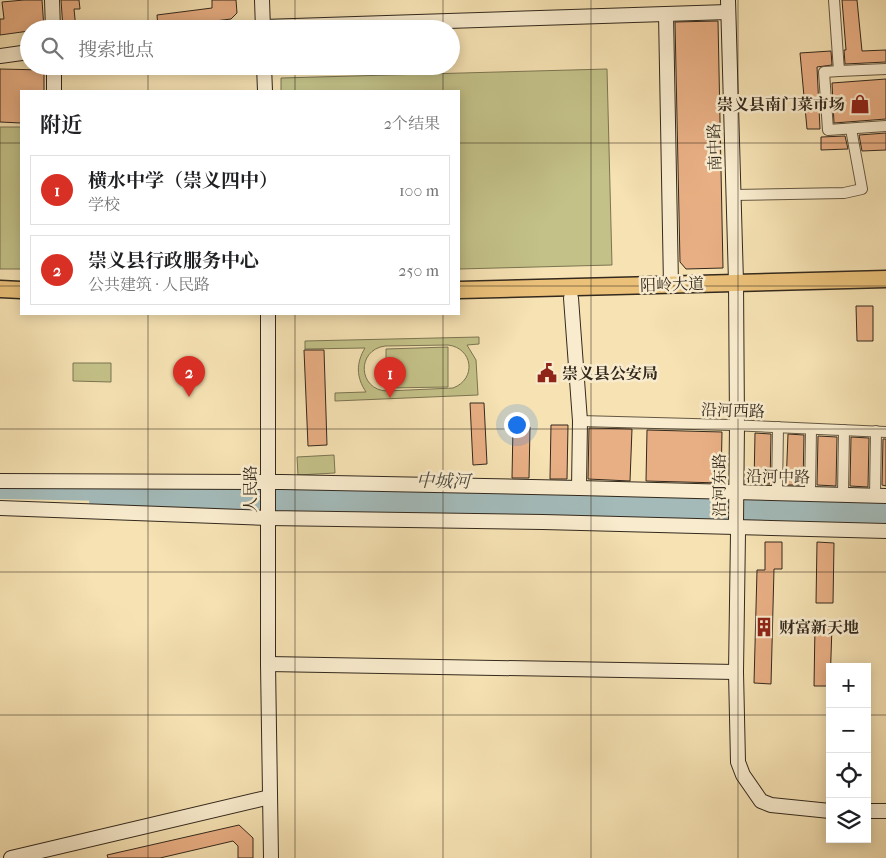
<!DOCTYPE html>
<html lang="zh">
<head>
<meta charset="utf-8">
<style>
	body { margin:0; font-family:"IM FELL French Canon","Noto Serif SC",serif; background:#f2f2f2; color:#202124 }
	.controls { position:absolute; right:15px; bottom:15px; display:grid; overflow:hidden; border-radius:0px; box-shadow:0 2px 12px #0003 }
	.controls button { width:45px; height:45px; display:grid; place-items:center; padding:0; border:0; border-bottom:1px solid #e0e0e0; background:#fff; color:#202124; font:25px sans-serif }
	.you { position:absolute; left:516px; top:424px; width:18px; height:18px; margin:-12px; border:4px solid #fff; border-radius:50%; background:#1a73e8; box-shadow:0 0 0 8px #1a73e833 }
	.badge { display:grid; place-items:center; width:32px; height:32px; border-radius:50%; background:#d93025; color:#fff; font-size:16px; font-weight:700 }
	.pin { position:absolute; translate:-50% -41px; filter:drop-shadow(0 1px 2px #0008) }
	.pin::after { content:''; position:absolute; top:26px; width:18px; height:15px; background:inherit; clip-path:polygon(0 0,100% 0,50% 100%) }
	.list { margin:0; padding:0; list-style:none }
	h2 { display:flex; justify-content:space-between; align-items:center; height:65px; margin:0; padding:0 20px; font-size:21px }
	h2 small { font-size:16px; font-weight:400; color:#757577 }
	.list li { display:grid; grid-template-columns:32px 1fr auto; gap:15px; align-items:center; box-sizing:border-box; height:70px; margin:0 10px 10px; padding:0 10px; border:1px solid #e0e0e0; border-radius:0px }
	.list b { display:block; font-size:19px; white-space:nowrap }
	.list p { margin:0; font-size:16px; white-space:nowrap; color:#757577 }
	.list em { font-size:16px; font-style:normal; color:#757577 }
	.icon { flex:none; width:28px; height:28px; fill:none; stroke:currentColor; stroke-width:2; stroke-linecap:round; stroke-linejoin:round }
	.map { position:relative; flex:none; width:886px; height:858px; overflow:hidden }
	.search { position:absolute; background:#fff; box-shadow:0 2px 12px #0003; left:20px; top:20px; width:440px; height:55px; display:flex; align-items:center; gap:12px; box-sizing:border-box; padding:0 18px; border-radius:28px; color:#757577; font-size:19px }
	.panel { position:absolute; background:#fff; box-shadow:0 2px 12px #0003; left:20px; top:90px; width:440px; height:225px; border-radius:0px }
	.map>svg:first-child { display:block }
	.green { fill:#c3c188; stroke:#7b7552; fill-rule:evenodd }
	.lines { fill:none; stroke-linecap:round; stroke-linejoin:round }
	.river { stroke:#a3bab9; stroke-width:16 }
	.building { fill:#e9af84; stroke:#33291d }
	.street-casing { stroke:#645742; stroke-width:12 }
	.secondary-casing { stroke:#33291d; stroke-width:16 }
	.primary-casing { stroke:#33291d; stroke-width:19 }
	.street { stroke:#f9ecce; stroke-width:10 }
	.secondary { stroke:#f9ecce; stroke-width:14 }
	.primary { stroke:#ebc17a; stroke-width:16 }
	.grid { fill:none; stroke:#33291d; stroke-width:1; stroke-opacity:0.55 }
	.labels { text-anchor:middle; stroke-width:5; stroke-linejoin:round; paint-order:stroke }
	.poi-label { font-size:16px; font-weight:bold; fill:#33291d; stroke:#f9ecce; text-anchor:start }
	.street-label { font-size:16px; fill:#33291d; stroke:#f9ecce }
	.water-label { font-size:18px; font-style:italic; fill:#4f4d44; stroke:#f9ecce }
</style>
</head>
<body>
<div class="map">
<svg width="886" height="858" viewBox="0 0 886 858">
	<rect width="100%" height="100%" fill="#f6e2b3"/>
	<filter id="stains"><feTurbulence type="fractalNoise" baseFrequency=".004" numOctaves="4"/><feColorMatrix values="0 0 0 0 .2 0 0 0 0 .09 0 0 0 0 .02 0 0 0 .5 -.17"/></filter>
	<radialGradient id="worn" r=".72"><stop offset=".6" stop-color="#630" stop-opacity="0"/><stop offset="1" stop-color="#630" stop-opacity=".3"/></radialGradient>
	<g class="green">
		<polygon points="607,69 612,265 459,269 459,91 281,91 281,78"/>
		<rect x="0" y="127" width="21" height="142"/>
		<path d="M479 337V344L467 345 476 360 478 395 335 401V393L366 392C356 377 356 363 365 348L305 349V341ZM385 346 448 345C473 348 477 379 453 388L387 391C358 390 356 350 385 346Z"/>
		<polygon points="448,347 448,387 386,388 386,349"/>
		<polygon points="73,363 111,363 111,382 73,381"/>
		<polygon points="334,455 335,473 298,475 297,457"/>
	</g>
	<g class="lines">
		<g class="river">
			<polyline points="98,488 886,506"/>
			<polyline points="0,491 110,493"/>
			<polyline points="97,501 886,519"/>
		</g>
	</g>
	<g class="building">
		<polygon points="24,0 42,0 44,29 29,29 29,31 0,35 0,19 4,19 2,2"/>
		<polygon points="61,0 79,0 80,9 74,9 76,29 63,29"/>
		<polygon points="212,0 236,0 237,13 231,19 158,28 157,15 212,8"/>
		<polygon points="842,0 857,0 862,51 886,50 886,62 845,64 844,50 846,50"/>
		<polygon points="718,21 723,268 686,269 680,262 675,22"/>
		<polygon points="831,51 832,65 817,67 820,129 807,129 800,53"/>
		<polygon points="0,69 44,70 44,91 21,91 21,123 0,122"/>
		<polygon points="886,79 886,119 834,123 832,83"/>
		<polygon points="886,133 886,150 862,151 859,135"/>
		<polygon points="845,136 848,149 821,150 821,137"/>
		<polygon points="856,306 873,306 873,341 857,341"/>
		<polygon points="304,350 324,350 327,445 308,446"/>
		<polygon points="470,403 484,403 487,464 473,465"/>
		<polygon points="551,425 568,425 567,479 550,479"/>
		<polygon points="513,426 530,427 529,478 512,478"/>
		<polygon points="589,428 632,429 630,481 588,479"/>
		<polygon points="647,430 722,432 721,483 646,481"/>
		<polygon points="755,433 771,434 770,484 754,484"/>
		<polygon points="788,434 804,435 803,485 786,485"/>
		<polygon points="818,436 837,437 836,486 817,485"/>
		<polygon points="851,437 869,438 868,487 850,486"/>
		<polygon points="883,439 886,439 886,486 882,485"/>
		<polygon points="765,542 782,542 782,569 774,569 771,684 754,683 757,570 765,570"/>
		<polygon points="817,542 834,543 833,603 816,603"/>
		<polygon points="815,625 832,626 830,686 814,686"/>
		<polygon points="239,825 253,838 253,858 238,858 238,846 233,841 160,858 108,858 107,855"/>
	</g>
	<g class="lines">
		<defs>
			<g id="street">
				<polyline points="834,0 839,71 886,69"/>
				<polyline points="839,71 824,72 828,130 886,126"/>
				<polyline points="733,195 844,193 862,189 851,129"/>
				<polyline points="580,421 730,425 886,432"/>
				<polyline points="777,494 778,427"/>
				<polyline points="810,495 811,429"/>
				<polyline points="843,495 844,430"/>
				<polyline points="875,496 876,431"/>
			</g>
			<g id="secondary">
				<polyline points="52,0 53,29"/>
				<polyline points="262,0 263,29"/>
				<polyline points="728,0 736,282 737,425 736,521 738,533 736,672 738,762 743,775 761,801 771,805 830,811"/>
				<polyline points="666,14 671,285"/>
				<polyline points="249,29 263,27 728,12"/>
				<polyline points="0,56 29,52"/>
				<polyline points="264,66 265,91"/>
				<polyline points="54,91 54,66"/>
				<polyline points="571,298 580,421 579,488"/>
				<polyline points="268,314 268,664 271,858"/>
				<polyline points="0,481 282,482 579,488 886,496"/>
				<polyline points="0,508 268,518 543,522 886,531"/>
				<polyline points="268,664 736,672"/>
				<polyline points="867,811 886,811"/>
				<polyline points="11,858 270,797"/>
			</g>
			<g id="primary">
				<polyline points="0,289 21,290"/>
				<polyline points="459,290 886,279"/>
			</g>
		</defs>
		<use href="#street" class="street-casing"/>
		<use href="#secondary" class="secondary-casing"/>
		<use href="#primary" class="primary-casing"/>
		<use href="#street" class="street"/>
		<use href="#secondary" class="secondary"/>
		<use href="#primary" class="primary"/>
	</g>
	<path class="grid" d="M148 0V29M295 0V29M443 0V29M591 0V858M738 0V858M148 66V91M295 66V91M443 66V91M0 143H21M459 143H886M0 286H21M459 286H886M148 314V858M295 314V858M443 314V858M0 429H886M0 572H886M0 715H830M867 715H886"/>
	<defs>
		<symbol id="shop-bare" viewBox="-9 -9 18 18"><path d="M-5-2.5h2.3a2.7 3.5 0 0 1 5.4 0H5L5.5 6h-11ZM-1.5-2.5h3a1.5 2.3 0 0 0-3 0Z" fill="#8f2418" stroke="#f9ecce" stroke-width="2.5" paint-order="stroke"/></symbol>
		<symbol id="civic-bare" viewBox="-9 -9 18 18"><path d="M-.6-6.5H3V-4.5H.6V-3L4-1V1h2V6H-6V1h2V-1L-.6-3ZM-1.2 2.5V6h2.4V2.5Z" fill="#8f2418" stroke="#f9ecce" stroke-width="2.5" paint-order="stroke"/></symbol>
		<symbol id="building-bare" viewBox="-9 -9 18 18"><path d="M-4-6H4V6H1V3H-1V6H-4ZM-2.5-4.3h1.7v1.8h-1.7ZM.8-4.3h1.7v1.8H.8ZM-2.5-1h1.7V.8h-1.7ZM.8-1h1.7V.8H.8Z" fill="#8f2418" stroke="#f9ecce" stroke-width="2.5" paint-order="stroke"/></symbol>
	</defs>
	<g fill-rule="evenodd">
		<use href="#shop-bare" x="846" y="90" width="28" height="28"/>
		<use href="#civic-bare" x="533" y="359" width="28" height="28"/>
		<use href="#building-bare" x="750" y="613" width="28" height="28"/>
	</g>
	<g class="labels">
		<g class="poi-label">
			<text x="845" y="110" text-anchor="end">崇义县南门菜市场</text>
			<text x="562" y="379">崇义县公安局</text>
			<text x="779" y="633">财富新天地</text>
		</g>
		<g class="street-label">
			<text transform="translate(714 147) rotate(-92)" y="6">南中路</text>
			<text transform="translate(672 284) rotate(-2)" y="6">阳岭大道</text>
			<text transform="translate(733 410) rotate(2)" y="6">沿河西路</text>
			<text transform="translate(778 476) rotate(1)" y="6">沿河中路</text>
			<text transform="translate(719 485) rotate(-90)" y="6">沿河东路</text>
			<text transform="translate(250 489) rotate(-90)" y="6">人民路</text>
		</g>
		<g class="water-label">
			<text transform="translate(443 481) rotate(1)" y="6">中城河</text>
		</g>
	</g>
	<rect width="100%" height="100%" filter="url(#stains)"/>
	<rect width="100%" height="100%" fill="url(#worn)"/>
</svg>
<div class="controls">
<button>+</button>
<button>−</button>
<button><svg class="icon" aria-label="locate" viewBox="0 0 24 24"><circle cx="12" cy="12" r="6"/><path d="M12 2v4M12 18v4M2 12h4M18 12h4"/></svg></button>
<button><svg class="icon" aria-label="layers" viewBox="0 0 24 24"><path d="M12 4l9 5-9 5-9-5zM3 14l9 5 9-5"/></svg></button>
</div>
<div class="you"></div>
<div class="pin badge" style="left:390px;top:398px">1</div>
<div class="pin badge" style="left:189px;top:397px">2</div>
<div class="search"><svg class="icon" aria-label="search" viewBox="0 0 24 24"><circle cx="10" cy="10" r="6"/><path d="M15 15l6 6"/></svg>搜索地点</div>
<section class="panel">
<h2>附近<small>2个结果</small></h2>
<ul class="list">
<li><span class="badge">1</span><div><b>横水中学（崇义四中）</b><p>学校</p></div><em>100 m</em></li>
<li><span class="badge">2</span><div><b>崇义县行政服务中心</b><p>公共建筑 · 人民路</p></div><em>250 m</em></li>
</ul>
</section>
</div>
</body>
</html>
